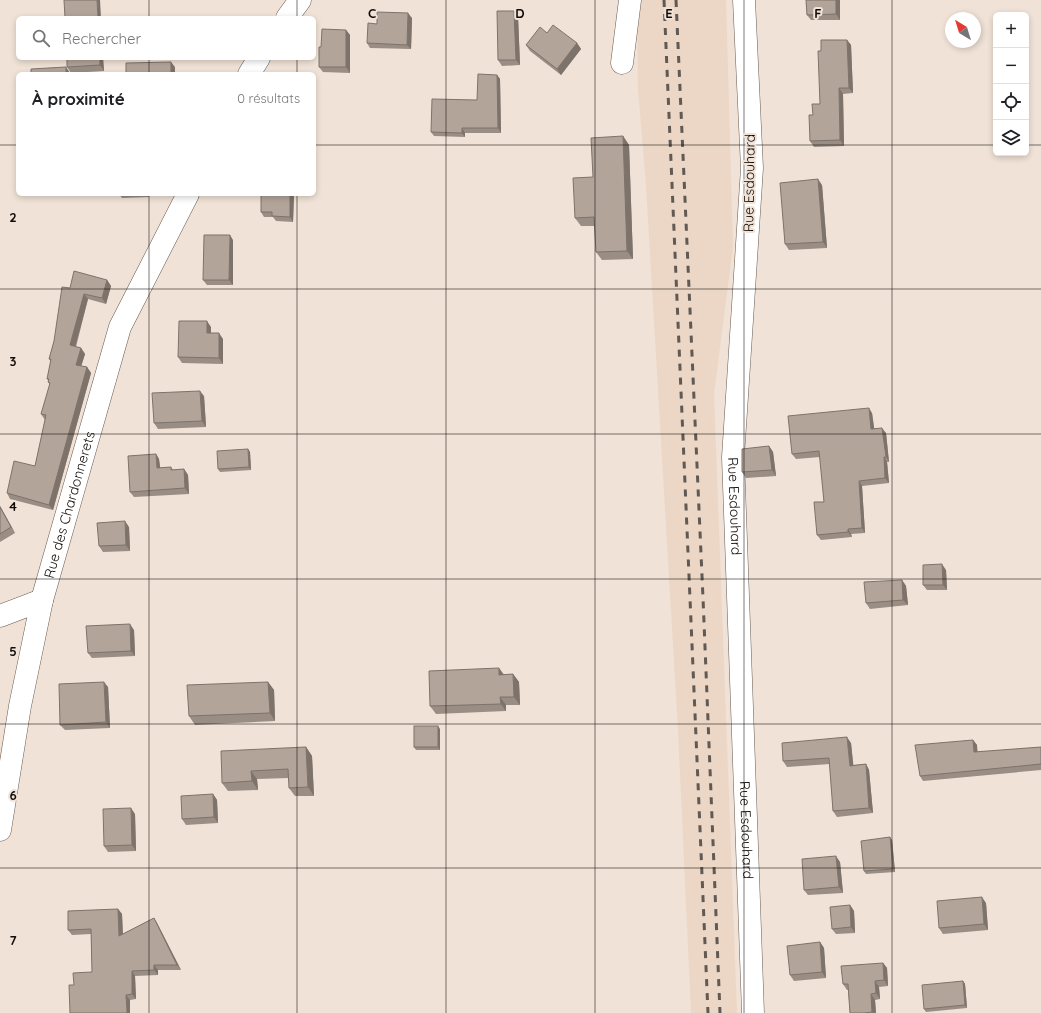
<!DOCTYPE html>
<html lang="fr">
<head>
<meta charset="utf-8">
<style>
	body { margin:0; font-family:Quicksand,sans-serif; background:#f2f2f2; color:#202124 }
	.controls { position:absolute; right:12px; top:12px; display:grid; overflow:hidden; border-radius:6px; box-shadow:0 2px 6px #0003 }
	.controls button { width:36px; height:36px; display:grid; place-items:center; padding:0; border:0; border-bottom:1px solid #e0e0e0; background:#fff; color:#202124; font:20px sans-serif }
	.compass { position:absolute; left:945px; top:12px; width:36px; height:36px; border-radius:50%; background:#fff; box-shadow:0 2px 6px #0003; rotate:322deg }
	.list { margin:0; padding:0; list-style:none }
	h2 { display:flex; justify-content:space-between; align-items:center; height:52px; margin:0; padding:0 16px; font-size:17px }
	h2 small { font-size:13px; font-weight:400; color:#757577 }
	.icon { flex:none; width:22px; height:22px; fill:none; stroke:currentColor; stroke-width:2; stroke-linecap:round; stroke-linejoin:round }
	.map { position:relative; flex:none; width:1041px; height:1013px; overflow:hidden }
	.search { position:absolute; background:#fff; box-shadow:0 2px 6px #0003; left:16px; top:16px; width:300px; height:44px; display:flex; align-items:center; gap:10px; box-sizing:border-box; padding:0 14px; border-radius:6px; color:#757577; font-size:15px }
	.panel { position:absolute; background:#fff; box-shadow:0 2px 6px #0003; left:16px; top:72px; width:300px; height:124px; border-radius:6px }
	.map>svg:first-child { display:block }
	.built { fill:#ecd7c6 }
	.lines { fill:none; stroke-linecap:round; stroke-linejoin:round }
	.minor-casing { stroke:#675a50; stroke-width:23 }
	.minor { stroke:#fff; stroke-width:22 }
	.rail { stroke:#615953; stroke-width:3; stroke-dasharray:7 7; stroke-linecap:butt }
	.wall { fill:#998d84 }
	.shaded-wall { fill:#7d736b }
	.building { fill:#b2a499; stroke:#7d736b }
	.grid { fill:none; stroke:#100b08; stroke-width:1; stroke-opacity:0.55 }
	.labels { text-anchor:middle; stroke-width:4; stroke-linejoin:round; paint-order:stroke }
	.street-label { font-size:14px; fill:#100b08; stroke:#f0e2d6 }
	.grid-label { font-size:13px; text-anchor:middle; font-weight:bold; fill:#100b08; stroke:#f0e2d6; stroke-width:4; stroke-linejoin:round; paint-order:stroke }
</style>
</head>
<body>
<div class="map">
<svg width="1041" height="1013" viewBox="0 0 1041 1013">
	<rect width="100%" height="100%" fill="#f0e2d6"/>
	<polygon class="built" points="637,0 726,0 733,247 714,394 737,1013 691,1013 678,730 667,544 646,185 638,89"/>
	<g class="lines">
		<defs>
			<g id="minor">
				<path id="s1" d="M744 0 752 168 733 457 753 1013"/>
				<polyline points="287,18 300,0"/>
				<polyline points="622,63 630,0"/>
				<polyline points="249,74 259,58"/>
				<polyline points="0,616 42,600"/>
				<path id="s2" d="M0 830 20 706 42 600 120 327 188 194"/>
			</g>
		</defs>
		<use href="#minor" class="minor-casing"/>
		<use href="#minor" class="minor"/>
		<g class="rail">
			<polyline points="664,0 708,1013"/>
			<polyline points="676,0 703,598 720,1013"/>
		</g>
	</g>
	<g class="wall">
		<polygon points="806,0 840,0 840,20 811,20 807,15"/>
		<polygon points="518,16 520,65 502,66 498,60"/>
		<polygon points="412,18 411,49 370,48 367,43 377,24"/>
		<polygon points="346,30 350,35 350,73 323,72 319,67 321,47"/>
		<polygon points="547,33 577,43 581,49 561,75 530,51 526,45"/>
		<polygon points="847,40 851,45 853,93 843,94 844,146 814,147 810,141 813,115 820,104 821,51"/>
		<polygon points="103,58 104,71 71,73 67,67"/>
		<polygon points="497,75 500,79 501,133 465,133 465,137 434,136 431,132 477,100"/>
		<polygon points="623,136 629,145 633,259 602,260 596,252 595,226 581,226 575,218 593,177"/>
		<polygon points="822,185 827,248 789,250 785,244"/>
		<polygon points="119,194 149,194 149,197 122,198"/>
		<polygon points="261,194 294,194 293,222 276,221 273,217 264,217 261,212"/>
		<polygon points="233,240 233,285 207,285 203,280"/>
		<polygon points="107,280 111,286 106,304 88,299 76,347 81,348 85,354 81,366 87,367 91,373 53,510 10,499 7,493 35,466 45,420 41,414 50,385 48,382 48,380 47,379 51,362 49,359 70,288"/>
		<polygon points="211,327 211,333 223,339 223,364 182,363 178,357"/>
		<polygon points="204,396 206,427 158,429 154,423"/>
		<polygon points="872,413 874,429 886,433 889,462 887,462 889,483 862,486 865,533 851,534 852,537 821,540 817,535 824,502 820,457 796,459 792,454"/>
		<polygon points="769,446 773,452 776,476 746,478 742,472"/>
		<polygon points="248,449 250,452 251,470 220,472 218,469"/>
		<polygon points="156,454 159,459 160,468 171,467 173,470 184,469 188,475 189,494 134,497 130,492"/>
		<polygon points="0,506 15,533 0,542"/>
		<polygon points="129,527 130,551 103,552 99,546"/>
		<polygon points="946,570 947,590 927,590 923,585"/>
		<polygon points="902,580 906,586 908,605 870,609 866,603"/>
		<polygon points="134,630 135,656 92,658 88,653"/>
		<polygon points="513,674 519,682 520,705 506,705 506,711 436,714 430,706 504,675"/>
		<polygon points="268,682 274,690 275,721 195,725 189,716"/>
		<polygon points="108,687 110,728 65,730 60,725"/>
		<polygon points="440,729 440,750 416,750 414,747"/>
		<polygon points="973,740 977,745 977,752 1041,747 1041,770 923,781 920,776"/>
		<polygon points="851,743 853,765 866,764 869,770 873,813 837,817 833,811 830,764 787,767 783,761"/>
		<polygon points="306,747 312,756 314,796 295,796 289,788 289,778 257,779 258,790 228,791 222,783"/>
		<polygon points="213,794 217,800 218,823 186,825 182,819"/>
		<polygon points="135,814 136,851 108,852 104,846"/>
		<polygon points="890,837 892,840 895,872 866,874 864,871"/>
		<polygon points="840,862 843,893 808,895 804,890"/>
		<polygon points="986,903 988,930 943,934 939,928"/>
		<polygon points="850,905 854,911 855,933 836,934 832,929"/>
		<polygon points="118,909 122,914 123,934 154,918 157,923 181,970 158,970 158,975 135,976 136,999 130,1000 74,985 92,972 91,934 72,935 68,930"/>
		<polygon points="820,942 824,948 826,978 794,981 790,975"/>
		<polygon points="883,963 887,968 888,986 879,987 880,999 875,1000 876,1013 850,1013 848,990 847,990 843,984"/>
		<polygon points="963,981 965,984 967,1008 926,1012 924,1009"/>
	</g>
	<g class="shaded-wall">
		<polygon points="97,0 100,0 101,18 98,18"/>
		<polygon points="836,0 840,0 840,20 836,14"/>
		<polygon points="514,11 518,16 520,65 516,60"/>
		<polygon points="408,13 412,18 411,49 407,45"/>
		<polygon points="346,30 350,35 350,73 346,67"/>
		<polygon points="847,40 851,45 853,93 849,88"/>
		<polygon points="577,43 581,49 561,75 557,69"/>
		<polygon points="100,58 103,58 104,71 100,65"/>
		<polygon points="171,62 175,67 175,74 171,74"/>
		<polygon points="66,67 70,73 70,74 66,74"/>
		<polygon points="497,75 500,79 501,133 498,128"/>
		<polygon points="839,88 843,94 844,146 840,140"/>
		<polygon points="462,128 465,133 465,137 462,133"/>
		<polygon points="623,136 629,145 633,259 627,251"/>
		<polygon points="818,179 822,185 827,248 823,242"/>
		<polygon points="290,194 294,194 293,222 290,217"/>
		<polygon points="230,235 233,240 233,285 229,280"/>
		<polygon points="107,280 111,286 106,304 102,298"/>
		<polygon points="84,294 88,299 74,351 70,345"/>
		<polygon points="207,321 211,327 211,339 207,333"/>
		<polygon points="219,333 223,339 223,364 219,358"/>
		<polygon points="81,348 85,354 80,370 76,365"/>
		<polygon points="87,367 91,373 53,510 49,505"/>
		<polygon points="200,391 204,396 206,427 202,421"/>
		<polygon points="869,408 872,413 875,434 871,429"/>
		<polygon points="882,428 886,433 889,462 886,457"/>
		<polygon points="769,446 773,452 776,476 772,470"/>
		<polygon points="248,449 250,452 251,470 249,467"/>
		<polygon points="156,454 159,459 161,474 157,468"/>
		<polygon points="884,457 887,462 889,483 885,478"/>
		<polygon points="184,469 188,475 189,494 185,488"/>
		<polygon points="859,481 862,486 865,533 862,528"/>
		<polygon points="0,506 15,533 11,527 0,507"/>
		<polygon points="125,521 129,527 130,551 126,545"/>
		<polygon points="848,529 851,534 852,537 848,532"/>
		<polygon points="942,564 946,570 947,590 943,585"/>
		<polygon points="902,580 906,586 908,605 903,600"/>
		<polygon points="130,624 134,630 135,656 131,651"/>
		<polygon points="499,668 505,676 499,675"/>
		<polygon points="513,674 519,682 520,705 514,697"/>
		<polygon points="104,682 108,687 110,728 106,722"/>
		<polygon points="268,682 274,690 275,721 270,713"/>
		<polygon points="500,697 506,705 506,711 501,704"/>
		<polygon points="438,726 440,729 440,750 438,747"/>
		<polygon points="847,737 851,743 854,771 850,766"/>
		<polygon points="973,740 977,745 978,757 974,752"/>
		<polygon points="306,747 312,756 314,796 308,787"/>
		<polygon points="866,764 869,770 873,813 869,808"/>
		<polygon points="251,771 257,779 258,790 252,781"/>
		<polygon points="213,794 217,800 218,823 214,817"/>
		<polygon points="131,808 135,814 136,851 132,845"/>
		<polygon points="890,837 892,840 895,872 893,869"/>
		<polygon points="836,856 840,862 843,893 839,887"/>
		<polygon points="982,897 986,903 988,930 984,924"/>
		<polygon points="850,905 854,911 855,933 851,927"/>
		<polygon points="118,909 122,914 123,941 119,936"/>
		<polygon points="154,918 157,923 181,970 177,965"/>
		<polygon points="820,942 824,948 826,978 822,972"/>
		<polygon points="883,963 887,968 888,986 884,980"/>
		<polygon points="154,965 158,970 158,975 154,970"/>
		<polygon points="132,971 135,976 136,999 132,994"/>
		<polygon points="875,981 879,987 880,999 876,993"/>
		<polygon points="963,981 965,984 967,1008 965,1005"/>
		<polygon points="871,994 875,1000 876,1013 873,1013 872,1012"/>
		<polygon points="126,995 130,1000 130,1013 127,1013"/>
	</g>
	<g class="building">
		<polygon points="64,0 97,0 98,18 65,18"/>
		<polygon points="806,0 836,0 836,14 807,15"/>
		<polygon points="497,11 514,11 516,60 498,60"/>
		<polygon points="377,12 408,13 407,45 367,43 368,23 377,24"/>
		<polygon points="553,25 577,43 557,69 526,45 540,27 547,33"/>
		<polygon points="322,29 346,30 346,67 319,67 319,47 321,47"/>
		<polygon points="821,40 847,40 849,88 839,88 840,140 810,141 809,115 813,115 812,104 820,104 818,51 821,51"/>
		<polygon points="67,58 100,58 100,65 67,67"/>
		<polygon points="171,62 171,74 126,74 126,63"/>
		<polygon points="66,67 66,74 31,74 31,69"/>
		<polygon points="478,74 497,75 498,128 462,128 462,133 431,132 432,99 477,100"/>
		<polygon points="623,136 627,251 596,252 594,217 575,218 573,178 593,177 591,138"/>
		<polygon points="818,179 823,242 785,244 780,183"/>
		<polygon points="261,194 290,194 290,217 272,216 272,212 261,212"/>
		<polygon points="204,235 230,235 229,280 203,280"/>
		<polygon points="74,271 107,280 102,298 84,294 70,345 81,348 76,365 87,367 49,505 7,493 14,461 35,466 46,415 41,414 50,383 48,382 49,379 47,379 51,359 49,359 54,341 62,287 70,288"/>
		<polygon points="179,321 207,321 207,333 219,333 219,358 178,357"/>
		<polygon points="200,391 202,421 154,423 152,393"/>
		<polygon points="869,408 871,429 882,428 886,457 884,457 885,478 859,481 862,528 848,529 848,532 817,535 814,502 824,502 819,451 792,454 788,416"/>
		<polygon points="769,446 772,470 742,472 742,449"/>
		<polygon points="248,449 249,467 218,469 217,451"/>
		<polygon points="156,454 157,468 171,467 171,470 184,469 185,488 130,492 128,456"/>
		<polygon points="0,507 11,527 0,534"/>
		<polygon points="125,521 126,545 99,546 97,523"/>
		<polygon points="942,564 943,585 923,585 923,565"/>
		<polygon points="902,580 903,600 866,603 864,582"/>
		<polygon points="130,624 131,651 88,653 86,626"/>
		<polygon points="499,668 499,675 513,674 514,697 500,697 501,704 430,706 429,671"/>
		<polygon points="104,682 106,722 60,725 59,684"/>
		<polygon points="268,682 270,713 189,716 187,685"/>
		<rect x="414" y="726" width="24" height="21"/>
		<polygon points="847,737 850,766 866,764 869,808 833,811 829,758 783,761 782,743"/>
		<polygon points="973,740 974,752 1041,747 1041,764 920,776 915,745"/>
		<polygon points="306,747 308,787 289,788 288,769 251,771 252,781 222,783 221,751"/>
		<polygon points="213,794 214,817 182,819 181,796"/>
		<polygon points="131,808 132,845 104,846 103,809"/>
		<polygon points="890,837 893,869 864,871 861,841"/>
		<polygon points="836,856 839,887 804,890 802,859"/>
		<polygon points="982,897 984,924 939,928 937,901"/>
		<polygon points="850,905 851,927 832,929 830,907"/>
		<polygon points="118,909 119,936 154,918 177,965 154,965 154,970 132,971 132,994 126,995 127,1013 70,1013 69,985 74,985 73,973 92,972 91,929 68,930 68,911"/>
		<polygon points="820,942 822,972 790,975 787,946"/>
		<polygon points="883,963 884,980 875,981 876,993 871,994 872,1012 864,1013 850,1013 848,984 843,984 841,966"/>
		<polygon points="963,981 965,1005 924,1009 922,985"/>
	</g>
	<path class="grid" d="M149 0V18M297 0V18M446 0V1013M595 0V1013M744 0V1013M892 0V1013M149 58V74M297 58V74M0 145H18M314 145H996M1026 145H1041M149 194V1013M297 194V1013M0 289H1041M0 434H1041M0 579H1041M0 724H1041M0 868H1041"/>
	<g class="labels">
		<g class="street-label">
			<text transform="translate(749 183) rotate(-89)" y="5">Rue Esdouhard</text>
			<text dy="5" stroke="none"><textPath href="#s2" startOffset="333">Rue des Chardonnerets</textPath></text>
			<text dy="5" stroke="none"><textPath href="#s1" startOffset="507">Rue Esdouhard</textPath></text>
			<text dy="5" stroke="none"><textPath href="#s1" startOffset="831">Rue Esdouhard</textPath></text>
		</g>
	</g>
	<g class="grid-label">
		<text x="372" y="18">C</text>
		<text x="520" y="18">D</text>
		<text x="669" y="18">E</text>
		<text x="818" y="18">F</text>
		<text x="13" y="222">2</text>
		<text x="13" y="366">3</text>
		<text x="13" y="511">4</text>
		<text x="13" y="656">5</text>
		<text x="13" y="800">6</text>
		<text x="13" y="945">7</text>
	</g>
</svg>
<div class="controls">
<button>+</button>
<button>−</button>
<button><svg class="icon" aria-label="locate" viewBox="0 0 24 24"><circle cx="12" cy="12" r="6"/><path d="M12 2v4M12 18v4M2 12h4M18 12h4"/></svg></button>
<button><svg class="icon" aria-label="layers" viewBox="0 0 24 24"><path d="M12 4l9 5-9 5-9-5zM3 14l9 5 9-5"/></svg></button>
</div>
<svg class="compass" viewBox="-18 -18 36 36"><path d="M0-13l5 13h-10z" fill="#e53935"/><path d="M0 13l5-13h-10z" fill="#757577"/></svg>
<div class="search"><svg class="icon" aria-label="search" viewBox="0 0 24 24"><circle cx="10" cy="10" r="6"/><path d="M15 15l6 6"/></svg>Rechercher</div>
<section class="panel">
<h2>À proximité<small>0 résultats</small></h2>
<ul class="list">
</ul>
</section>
</div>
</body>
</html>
